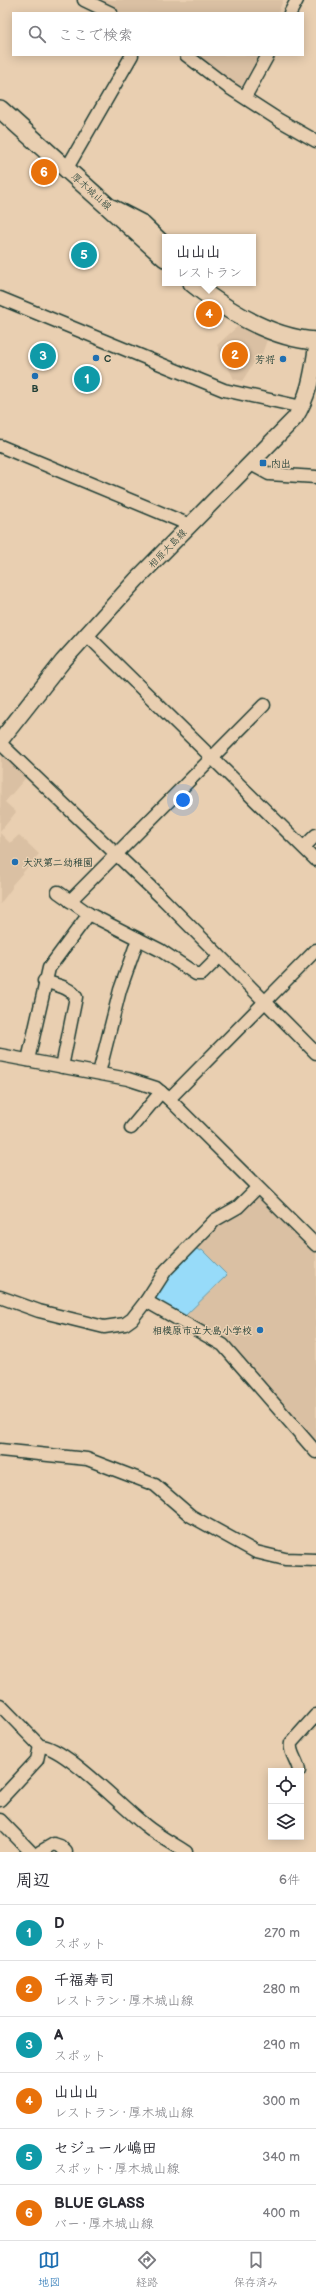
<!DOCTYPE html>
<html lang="ja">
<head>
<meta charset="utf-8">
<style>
	body { margin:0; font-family:"Balsamiq Sans","Klee One",sans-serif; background:#f7f7f7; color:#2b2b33 }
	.controls { position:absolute; right:12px; bottom:12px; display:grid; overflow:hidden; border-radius:0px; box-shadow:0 2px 10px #0003 }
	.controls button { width:36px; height:36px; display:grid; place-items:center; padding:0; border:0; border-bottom:1px solid #e1e1e2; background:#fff; color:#2b2b33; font:20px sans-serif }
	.you { position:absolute; left:183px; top:800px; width:14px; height:14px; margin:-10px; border:3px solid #fff; border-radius:50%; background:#1a73e8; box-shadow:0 0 0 6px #1a73e833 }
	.badge { display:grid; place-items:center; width:26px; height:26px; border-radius:50%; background:#1f6fb2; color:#fff; font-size:13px; font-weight:700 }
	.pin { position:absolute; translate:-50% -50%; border:2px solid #fff; box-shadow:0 1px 4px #0006 }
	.popup { position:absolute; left:162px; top:234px; width:94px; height:52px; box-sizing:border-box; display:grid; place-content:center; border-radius:0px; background:#fff; filter:drop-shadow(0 1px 3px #0005); font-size:13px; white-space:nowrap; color:#7c7c81 }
	.popup b { font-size:15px; color:#2b2b33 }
	.popup::after { content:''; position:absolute; left:50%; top:100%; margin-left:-8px; border:8px solid transparent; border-top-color:#fff }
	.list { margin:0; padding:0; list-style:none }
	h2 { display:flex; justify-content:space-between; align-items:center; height:52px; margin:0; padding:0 16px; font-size:17px }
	h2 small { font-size:13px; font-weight:400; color:#7c7c81 }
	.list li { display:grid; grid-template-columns:26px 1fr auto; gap:12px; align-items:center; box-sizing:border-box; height:56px; padding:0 16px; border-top:1px solid #e1e1e2 }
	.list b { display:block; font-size:15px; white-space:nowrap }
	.list p { margin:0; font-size:13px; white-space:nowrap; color:#7c7c81 }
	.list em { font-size:13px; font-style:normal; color:#7c7c81 }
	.icon { flex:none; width:22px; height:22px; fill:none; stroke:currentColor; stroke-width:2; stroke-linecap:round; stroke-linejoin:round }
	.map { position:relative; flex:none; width:316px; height:1852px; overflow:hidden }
	.search { position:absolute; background:#fff; box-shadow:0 2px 10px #0003; left:12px; right:12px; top:12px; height:44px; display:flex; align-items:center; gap:10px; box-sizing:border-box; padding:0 14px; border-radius:0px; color:#7c7c81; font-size:15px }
	.sheet { height:388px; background:#fff }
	nav { display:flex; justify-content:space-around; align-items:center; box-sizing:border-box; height:56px; border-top:1px solid #e1e1e2; background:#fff; font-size:11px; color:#7c7c81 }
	nav a { display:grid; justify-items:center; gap:2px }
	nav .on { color:#1f6fb2 }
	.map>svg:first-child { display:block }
	.built { fill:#dac0a3 }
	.water { fill:#97dbf9; stroke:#679caa }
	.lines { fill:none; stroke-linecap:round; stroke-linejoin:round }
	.minor-casing { stroke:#1f3d34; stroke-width:15 }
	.tertiary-casing { stroke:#1f3d34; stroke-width:18 }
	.secondary-casing { stroke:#1f3d34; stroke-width:20 }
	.minor { stroke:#e9cfb1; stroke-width:12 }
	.tertiary { stroke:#e9cfb1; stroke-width:15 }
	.secondary { stroke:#e9cfb1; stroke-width:17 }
	.poi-dot { fill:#1f6fb2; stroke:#e9cfb1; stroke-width:1.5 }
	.labels { text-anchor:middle; stroke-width:3; stroke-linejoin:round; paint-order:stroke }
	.street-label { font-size:10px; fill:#1f3d34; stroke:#e9cfb1 }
	.poi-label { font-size:10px; font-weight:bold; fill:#1f3d34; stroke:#e9cfb1; text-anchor:start }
</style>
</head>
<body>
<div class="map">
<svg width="316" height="1852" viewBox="0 0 316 1852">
	<rect width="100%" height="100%" fill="#e9cfb1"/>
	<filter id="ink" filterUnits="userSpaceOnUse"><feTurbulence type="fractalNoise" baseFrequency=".025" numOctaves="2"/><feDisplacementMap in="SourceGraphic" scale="8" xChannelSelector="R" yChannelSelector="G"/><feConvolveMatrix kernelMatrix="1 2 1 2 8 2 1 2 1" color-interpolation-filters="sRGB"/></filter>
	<g filter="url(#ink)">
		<g class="built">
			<polygon points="97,0 283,0 278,13 122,13"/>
			<polygon points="195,55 259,55 242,86 237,88"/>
			<polygon points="238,326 267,340 260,359 255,361 242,381 234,379 217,345"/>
			<polygon points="1,751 28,775 5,802 16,812 0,832"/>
			<polygon points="0,833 10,843 19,835 39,854 12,885 12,888 0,904"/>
			<polygon points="255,1196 259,1197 316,1252 316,1447 224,1342 155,1298 169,1274 215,1227 242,1210"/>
		</g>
		<polygon class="water" points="195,1248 200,1251 202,1250 227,1275 183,1318 156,1302 155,1298 169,1274"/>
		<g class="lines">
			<defs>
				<g id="minor">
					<polyline points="84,0 111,13"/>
					<polyline points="290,13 297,0"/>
					<polyline points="186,55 228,87 279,120 316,141"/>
					<polyline points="245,97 268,55"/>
					<polyline points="67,168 132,55"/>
					<polyline points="113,206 142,221 165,243"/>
					<polyline points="0,298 224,390 302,407"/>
					<polyline points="0,446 190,525"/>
					<polyline points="251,464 269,474 316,477"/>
					<polyline points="86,634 316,860"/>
					<polyline points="0,743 164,900 316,1053"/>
					<polyline points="304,847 316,835"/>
					<polyline points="58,892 89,914 160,950 196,974 202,974 219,957"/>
					<polyline points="70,901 264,705"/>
					<polyline points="316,950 169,1099 316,1245"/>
					<path d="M44 981C55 985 70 987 76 997L62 1067"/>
					<polyline points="0,1055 128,1079 156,1088 169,1099"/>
					<polyline points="28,1060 49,968 89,914"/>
					<polyline points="99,1073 120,990 138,939"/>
					<polyline points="131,1128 161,1092"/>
					<polyline points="0,1297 39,1311 104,1327 125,1324 132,1319 146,1301 166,1270 215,1220 238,1207 257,1188"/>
					<polyline points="146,1301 223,1345 316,1452"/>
					<polyline points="0,1450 87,1459 155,1485 191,1516 256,1552 285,1559 316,1560"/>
					<path d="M0 1705 40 1746C63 1745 124 1809 145 1825 157 1835 172 1843 186 1852"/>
					<path d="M299 1771C298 1761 289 1753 291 1743L316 1715"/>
					<polyline points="0,1800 37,1760 40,1746"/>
					<polyline points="0,1820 31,1852"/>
					<polyline points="40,1852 54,1844 60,1846 66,1852"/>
				</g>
				<path id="tertiary" d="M0 741 63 661 136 580 295 418C309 396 312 375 316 350"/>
				<g id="secondary">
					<polyline points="0,109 165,258"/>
					<path d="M192 283C227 311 271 338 316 341"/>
				</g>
			</defs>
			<use href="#minor" class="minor-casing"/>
			<use href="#tertiary" class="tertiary-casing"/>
			<use href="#secondary" class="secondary-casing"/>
			<use href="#minor" class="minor"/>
			<use href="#tertiary" class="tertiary"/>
			<use href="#secondary" class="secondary"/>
		</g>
	</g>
	<g class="poi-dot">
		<circle cx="96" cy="358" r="4"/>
		<circle cx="283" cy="359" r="4"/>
		<circle cx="35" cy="376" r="4"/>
		<rect x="259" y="459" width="8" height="8" rx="2"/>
		<circle cx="15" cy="862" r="4"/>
		<circle cx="260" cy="1330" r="4"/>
	</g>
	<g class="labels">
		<g class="street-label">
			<text transform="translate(92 191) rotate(42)" y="4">厚木城山線</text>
			<text transform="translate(167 548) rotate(-46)" y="4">相原大島線</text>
		</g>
		<g class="poi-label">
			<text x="104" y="362">C</text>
			<text x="275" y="363" text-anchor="end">芳将</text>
			<text x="35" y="392" text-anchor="middle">B</text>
			<text x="271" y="467">内出</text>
			<text x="23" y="866">大沢第二幼稚園</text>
			<text x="252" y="1334" text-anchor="end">相模原市立大島小学校</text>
		</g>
	</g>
</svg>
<div class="controls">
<button><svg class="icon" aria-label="locate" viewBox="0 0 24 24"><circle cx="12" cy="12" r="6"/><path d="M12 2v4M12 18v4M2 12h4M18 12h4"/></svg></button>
<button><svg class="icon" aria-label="layers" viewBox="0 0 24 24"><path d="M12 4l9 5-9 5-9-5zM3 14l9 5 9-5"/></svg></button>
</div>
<div class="you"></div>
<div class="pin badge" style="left:87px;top:379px;background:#0f9aa8">1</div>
<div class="pin badge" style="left:235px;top:355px;background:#e8710a">2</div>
<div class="pin badge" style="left:43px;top:356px;background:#0f9aa8">3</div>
<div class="pin badge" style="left:209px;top:314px;background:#e8710a">4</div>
<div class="popup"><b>山山山</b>レストラン</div>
<div class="pin badge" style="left:84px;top:255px;background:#0f9aa8">5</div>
<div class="pin badge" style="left:44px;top:172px;background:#e8710a">6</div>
<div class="search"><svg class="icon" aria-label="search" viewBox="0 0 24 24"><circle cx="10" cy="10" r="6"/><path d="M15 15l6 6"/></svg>ここで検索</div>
</div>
<section class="sheet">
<h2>周辺<small>6件</small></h2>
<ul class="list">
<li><span class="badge" style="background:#0f9aa8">1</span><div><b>D</b><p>スポット</p></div><em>270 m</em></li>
<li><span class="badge" style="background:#e8710a">2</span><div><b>千福寿司</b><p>レストラン · 厚木城山線</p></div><em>280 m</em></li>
<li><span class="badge" style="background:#0f9aa8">3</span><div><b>A</b><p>スポット</p></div><em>290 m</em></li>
<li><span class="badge" style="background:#e8710a">4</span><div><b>山山山</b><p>レストラン · 厚木城山線</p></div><em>300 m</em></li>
<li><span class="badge" style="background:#0f9aa8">5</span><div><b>セジュール嶋田</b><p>スポット · 厚木城山線</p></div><em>340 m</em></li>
<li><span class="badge" style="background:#e8710a">6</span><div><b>BLUE GLASS</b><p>バー · 厚木城山線</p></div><em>400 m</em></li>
</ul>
</section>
<nav>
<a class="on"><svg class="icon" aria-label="map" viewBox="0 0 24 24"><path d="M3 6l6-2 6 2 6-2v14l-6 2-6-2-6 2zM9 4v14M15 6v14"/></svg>地図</a>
<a><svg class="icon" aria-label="directions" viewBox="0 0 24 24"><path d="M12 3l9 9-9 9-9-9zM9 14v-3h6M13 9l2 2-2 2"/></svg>経路</a>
<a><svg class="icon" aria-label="saved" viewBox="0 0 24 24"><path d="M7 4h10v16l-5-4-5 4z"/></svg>保存済み</a>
</nav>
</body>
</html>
